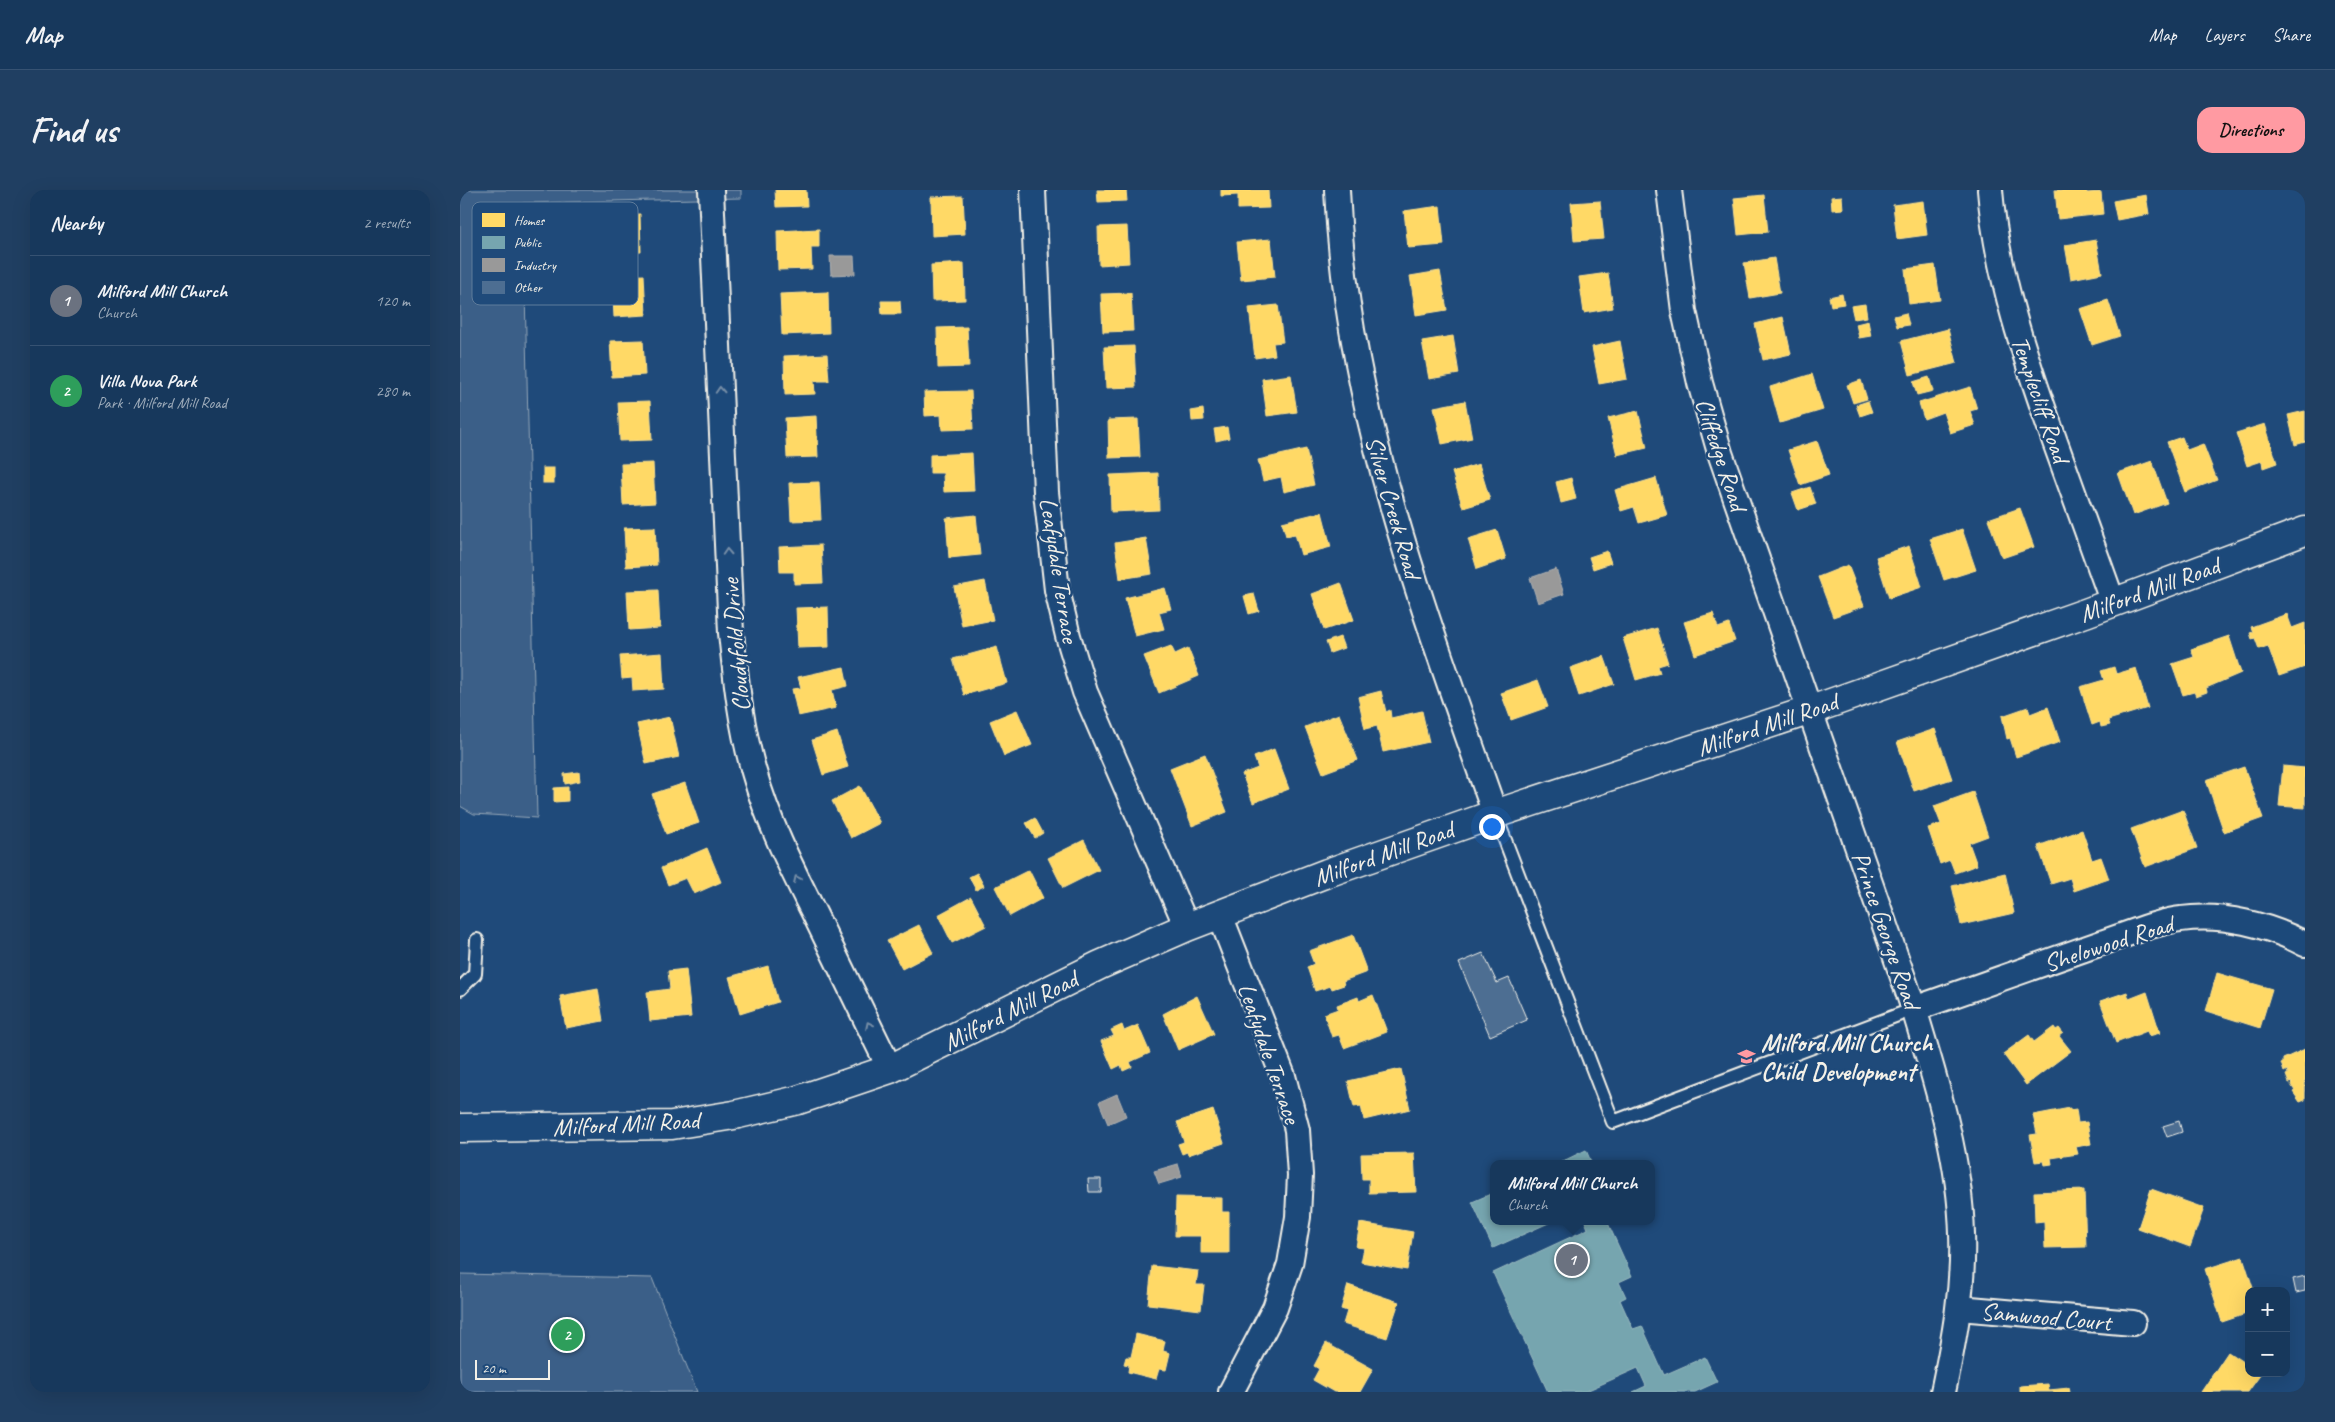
<!DOCTYPE html>
<html lang="en">
<head>
<meta charset="utf-8">
<style>
	body { margin:0; font-family:Caveat,sans-serif; background:#203f62; color:#f1f3f6 }
	.controls { position:absolute; right:15px; bottom:15px; display:grid; overflow:hidden; border-radius:10px; box-shadow:0 5px 20px #0002 }
	.controls button { width:45px; height:45px; display:grid; place-items:center; padding:0; border:0; border-bottom:1px solid #365272; background:#17385c; color:#f1f3f6; font:25px sans-serif }
	.scale { position:absolute; left:15px; bottom:12px; width:75px; box-sizing:border-box; padding-left:5px; border:2px solid #f4f1e8; border-top:0; font-size:14px; line-height:18px; white-space:nowrap; color:#f4f1e8; -webkit-text-stroke:4px #1f4a7a; paint-order:stroke }
	.you { position:absolute; left:1031px; top:636px; width:18px; height:18px; margin:-12px; border:4px solid #fff; border-radius:50%; background:#1a73e8; box-shadow:0 0 0 8px #1a73e833 }
	.badge { display:grid; place-items:center; width:32px; height:32px; border-radius:50%; background:#ff9aa2; color:#fff; font-size:16px; font-weight:700 }
	.pin { position:absolute; translate:-50% -50%; border:2px solid #fff; box-shadow:0 1px 5px #0006 }
	.popup { position:absolute; left:1030px; top:970px; width:165px; height:65px; box-sizing:border-box; display:grid; place-content:center; border-radius:10px; background:#17385c; filter:drop-shadow(0 1px 4px #0005); font-size:16px; white-space:nowrap; color:#9eacbb }
	.popup b { font-size:19px; color:#f1f3f6 }
	.popup::after { content:''; position:absolute; left:50%; top:100%; margin-left:-10px; border:10px solid transparent; border-top-color:#17385c }
	.list { margin:0; padding:0; list-style:none }
	h2 { display:flex; justify-content:space-between; align-items:center; height:65px; margin:0; padding:0 20px; font-size:21px }
	h2 small { font-size:16px; font-weight:400; color:#9eacbb }
	.list li { display:grid; grid-template-columns:32px 1fr auto; gap:15px; align-items:center; box-sizing:border-box; height:90px; padding:0 20px; border-top:1px solid #365272 }
	.list b { display:block; font-size:19px; white-space:nowrap }
	.list p { margin:0; font-size:16px; white-space:nowrap; color:#9eacbb }
	.list em { font-size:16px; font-style:normal; color:#9eacbb }
	.map { position:relative; flex:none; width:1845px; height:1202px; overflow:hidden; border-radius:15px }
	header { display:flex; align-items:center; gap:30px; box-sizing:border-box; height:70px; padding:0 25px; background:#17385c; border-bottom:1px solid #365272 }
	header strong { font-size:24px }
	nav { display:flex; gap:28px; margin-inline-start:auto; font-size:18px }
	.intro { display:flex; align-items:center; justify-content:space-between; box-sizing:border-box; height:120px; padding:0 30px }
	h1 { margin:0; font-size:35px }
	.button { padding:12px 22px; border-radius:15px; background:#ff9aa2; color:#111; font-size:18px; font-weight:700 }
	main { display:flex; gap:30px; padding:0 30px }
	aside { flex:1; background:#17385c; border-radius:15px; box-shadow:0 5px 20px #0002 }
	.map>svg:first-child { display:block }
	.green { fill:#3a5f88; stroke:#97a8b8 }
	.homes { fill:#ffd966; stroke:#fce08d }
	.public { fill:#76a5af; stroke:#9cbcc0 }
	.industry { fill:#999; stroke:#b4b3b1 }
	.building { fill:#4d6e92; stroke:#f4f1e8 }
	.lines { fill:none; stroke-linecap:round; stroke-linejoin:round }
	.lane-casing { stroke:#f4f1e8; stroke-width:16 }
	.street-casing { stroke:#f4f1e8; stroke-width:28 }
	.secondary-casing { stroke:#f4f1e8; stroke-width:31 }
	.lane { stroke:#1f4a7a; stroke-width:12 }
	.street { stroke:#1f4a7a; stroke-width:24 }
	.secondary { stroke:#1f4a7a; stroke-width:28 }
	.oneway { stroke:#748da6 }
	.labels { text-anchor:middle; stroke-width:5; stroke-linejoin:round; paint-order:stroke }
	.street-label { font-size:25px; fill:#f4f1e8; stroke:#1f4a7a }
	.poi-label { font-size:25px; font-weight:bold; fill:#f4f1e8; stroke:#1f4a7a; text-anchor:start }
	.key { fill:#1f4a7a; stroke:#5f7c9b; stroke-width:1 }
	.key-label { font-size:14px; fill:#f4f1e8 }
</style>
</head>
<body>
<header>
<strong>Map</strong>
<nav><a>Map</a><a>Layers</a><a>Share</a></nav>
</header>
<div class="intro"><h1>Find us</h1><a class="button">Directions</a></div>
<main>
<aside>
<h2>Nearby<small>2 results</small></h2>
<ul class="list">
<li><span class="badge" style="background:#6b7280">1</span><div><b>Milford Mill Church</b><p>Church</p></div><em>120 m</em></li>
<li><span class="badge" style="background:#2e9e5b">2</span><div><b>Villa Nova Park</b><p>Park · Milford Mill Road</p></div><em>280 m</em></li>
</ul>
</aside>
<div class="map">
<svg width="1845" height="1202" viewBox="0 0 1845 1202">
	<rect width="100%" height="100%" fill="#1f4a7a"/>
	<filter id="ink" filterUnits="userSpaceOnUse"><feTurbulence type="fractalNoise" baseFrequency=".02" numOctaves="2"/><feDisplacementMap in="SourceGraphic" scale="10" xChannelSelector="R" yChannelSelector="G"/><feConvolveMatrix kernelMatrix="1 2 1 2 8 2 1 2 1" color-interpolation-filters="sRGB"/></filter>
	<g filter="url(#ink)">
		<g class="green">
			<polygon points="0,0 281,0 281,8 63,13 77,628 14,624 0,616"/>
			<polygon points="0,1084 192,1088 237,1202 0,1202"/>
		</g>
		<g class="homes">
			<polygon points="315,0 346,0 347,16 316,17"/>
			<polygon points="637,0 666,0 667,11 638,12"/>
			<polygon points="761,0 808,0 809,18 778,19 778,5 761,6"/>
			<polygon points="1595,0 1626,0 1627,3 1641,2 1643,24 1598,29"/>
			<polygon points="1304,5 1308,42 1278,45 1274,8"/>
			<polygon points="1686,5 1689,24 1657,30 1653,11"/>
			<polygon points="503,6 505,44 472,46 471,7"/>
			<polygon points="1382,6 1383,19 1372,20 1371,7"/>
			<polygon points="1140,11 1144,49 1114,51 1111,13"/>
			<polygon points="1463,11 1467,45 1437,49 1433,15"/>
			<polygon points="980,16 984,55 948,58 944,21"/>
			<polygon points="180,24 181,62 151,63 149,25"/>
			<polygon points="667,36 669,73 639,75 638,37"/>
			<polygon points="359,39 359,57 351,57 352,79 318,80 317,41"/>
			<polygon points="811,49 815,87 781,90 777,52"/>
			<polygon points="1636,50 1642,83 1611,89 1605,55"/>
			<polygon points="1314,68 1320,103 1290,108 1284,73"/>
			<polygon points="504,73 505,110 472,111 471,75"/>
			<polygon points="1475,75 1480,110 1449,114 1445,79"/>
			<polygon points="980,81 987,120 956,125 950,86"/>
			<polygon points="1148,83 1153,118 1124,123 1119,87"/>
			<polygon points="184,85 186,125 154,127 153,107 139,108 138,87"/>
			<polygon points="368,102 369,143 322,145 320,104"/>
			<polygon points="671,103 673,141 643,142 641,104"/>
			<polygon points="1382,104 1384,114 1371,116 1369,107"/>
			<polygon points="1648,110 1660,146 1632,155 1620,119"/>
			<polygon points="421,111 440,111 441,124 422,124"/>
			<polygon points="1405,114 1407,127 1394,129 1391,116"/>
			<polygon points="818,115 823,152 813,153 815,165 795,168 789,118"/>
			<polygon points="1446,123 1449,135 1437,137 1434,126"/>
			<polygon points="1323,127 1331,164 1303,170 1295,134"/>
			<polygon points="1408,131 1411,146 1399,148 1396,134"/>
			<polygon points="507,137 509,177 478,178 477,138"/>
			<polygon points="1488,139 1497,173 1450,185 1441,151"/>
			<polygon points="993,146 999,184 969,189 962,151"/>
			<polygon points="183,150 185,185 152,187 150,151"/>
			<polygon points="1160,151 1167,189 1139,194 1132,157"/>
			<polygon points="674,156 676,197 646,198 644,157"/>
			<polygon points="367,164 369,191 354,191 355,204 325,205 324,166"/>
			<polygon points="1352,184 1363,220 1320,233 1310,197"/>
			<polygon points="831,185 837,222 807,226 802,189"/>
			<polygon points="1469,187 1473,201 1457,205 1453,192"/>
			<polygon points="1401,190 1407,209 1393,213 1387,195"/>
			<polygon points="1510,197 1517,219 1510,221 1515,235 1490,243 1483,222 1464,229 1459,213"/>
			<polygon points="511,201 513,239 482,240 481,225 465,226 464,202"/>
			<polygon points="190,211 192,250 160,251 158,212"/>
			<polygon points="1005,211 1012,248 982,254 974,217"/>
			<polygon points="1408,211 1412,222 1400,226 1396,215"/>
			<polygon points="743,219 744,230 732,231 731,221"/>
			<polygon points="1178,221 1187,258 1157,265 1148,228"/>
			<polygon points="1845,221 1845,252 1835,255 1828,225"/>
			<polygon points="356,226 358,267 327,268 325,228"/>
			<polygon points="678,229 680,267 649,268 648,230"/>
			<polygon points="1805,234 1817,273 1803,278 1802,271 1787,276 1776,243"/>
			<polygon points="767,237 769,248 756,251 754,239"/>
			<polygon points="1722,247 1727,260 1743,254 1757,290 1725,302 1707,252"/>
			<polygon points="1357,251 1369,285 1340,295 1328,260"/>
			<polygon points="846,259 854,295 824,302 821,287 803,291 798,270"/>
			<polygon points="512,263 514,301 484,302 483,283 470,283 470,265"/>
			<polygon points="1692,271 1707,313 1673,325 1658,283"/>
			<polygon points="193,273 195,313 163,315 161,274"/>
			<polygon points="1019,274 1030,310 1003,318 992,282"/>
			<rect x="83" y="278" width="11" height="15"/>
			<polygon points="698,283 699,320 651,322 650,285"/>
			<polygon points="1111,288 1116,309 1101,313 1096,292"/>
			<polygon points="1196,288 1207,325 1179,333 1174,317 1161,321 1155,300"/>
			<polygon points="359,292 361,330 331,331 329,293"/>
			<polygon points="1350,297 1356,314 1338,320 1332,303"/>
			<polygon points="1560,318 1574,357 1542,368 1528,329"/>
			<polygon points="862,322 871,357 841,365 835,344 826,346 822,332"/>
			<polygon points="516,325 520,365 489,368 486,328"/>
			<polygon points="195,337 197,375 166,377 164,338"/>
			<polygon points="1502,339 1516,380 1484,390 1470,349"/>
			<polygon points="1037,340 1046,369 1017,379 1008,349"/>
			<polygon points="686,348 692,384 660,389 655,353"/>
			<polygon points="361,355 363,393 334,394 334,382 320,382 319,357"/>
			<polygon points="1449,356 1462,397 1429,408 1416,367"/>
			<polygon points="1147,361 1151,373 1133,379 1129,367"/>
			<polygon points="1388,375 1404,416 1373,427 1358,387"/>
			<polygon points="525,391 533,430 502,436 494,397"/>
			<polygon points="881,393 894,430 864,440 852,404"/>
			<polygon points="705,398 711,419 699,422 704,439 675,446 665,408"/>
			<polygon points="198,400 200,438 169,440 167,401"/>
			<polygon points="794,404 799,421 789,424 784,406"/>
			<polygon points="368,417 369,457 338,458 336,418"/>
			<polygon points="1253,423 1258,438 1269,434 1275,451 1235,465 1224,432"/>
			<polygon points="1827,424 1832,438 1845,433 1845,477 1819,486 1808,456 1799,459 1795,448 1792,449 1790,443 1793,442 1791,437"/>
			<polygon points="1197,438 1208,473 1198,476 1200,483 1176,490 1163,448"/>
			<polygon points="1769,446 1781,483 1746,498 1747,502 1736,506 1734,502 1723,505 1712,474 1734,467 1731,459"/>
			<polygon points="880,447 884,458 870,463 866,452"/>
			<polygon points="711,456 715,464 728,458 739,486 699,503 684,466"/>
			<polygon points="537,457 547,493 504,505 493,469"/>
			<polygon points="202,463 204,499 173,501 172,488 162,489 160,466"/>
			<polygon points="1144,466 1154,494 1119,506 1110,478"/>
			<polygon points="384,477 388,496 372,500 376,518 338,526 332,499 341,498 338,487"/>
			<polygon points="1654,477 1656,484 1676,478 1688,518 1648,530 1650,535 1641,537 1640,532 1632,535 1620,497 1644,490 1641,481"/>
			<polygon points="1078,490 1088,517 1051,530 1041,503"/>
			<polygon points="921,501 926,522 930,520 931,528 962,521 969,552 923,562 917,536 905,539 898,507"/>
			<polygon points="1568,517 1570,524 1588,517 1600,552 1556,567 1550,548 1547,549 1542,526"/>
			<polygon points="557,520 572,555 544,566 530,531"/>
			<polygon points="879,524 898,570 863,583 845,537"/>
			<polygon points="210,527 219,567 186,574 177,534"/>
			<polygon points="1475,539 1492,589 1454,601 1437,552"/>
			<polygon points="377,542 388,577 363,585 352,550"/>
			<polygon points="814,559 829,599 793,613 782,584 798,578 794,567"/>
			<polygon points="745,564 767,622 732,636 710,578"/>
			<polygon points="1823,576 1845,578 1845,618 1819,616"/>
			<polygon points="1784,577 1803,628 1764,642 1746,590"/>
			<polygon points="119,582 120,591 105,594 104,584"/>
			<polygon points="225,593 239,633 206,644 192,604"/>
			<polygon points="400,596 420,633 391,648 372,611"/>
			<polygon points="108,597 108,611 94,612 94,598"/>
			<polygon points="1513,602 1528,646 1509,653 1517,675 1495,683 1490,670 1480,674 1468,638 1481,634 1474,616"/>
			<polygon points="1723,620 1737,658 1685,677 1671,639"/>
			<polygon points="575,628 583,643 575,648 566,633"/>
			<polygon points="1622,640 1632,670 1641,667 1649,689 1614,701 1610,688 1591,694 1578,656"/>
			<polygon points="624,650 639,680 603,698 588,668"/>
			<polygon points="247,658 261,692 234,704 226,688 208,695 201,678"/>
			<polygon points="569,680 583,708 550,726 535,697"/>
			<polygon points="517,683 524,696 516,700 509,687"/>
			<polygon points="1545,683 1554,723 1501,735 1492,696"/>
			<polygon points="511,707 526,736 492,753 478,725"/>
			<polygon points="459,735 473,763 442,779 427,751"/>
			<polygon points="893,745 907,782 883,791 884,795 872,799 871,796 855,801 847,777 854,774 849,761"/>
			<polygon points="308,776 318,812 280,824 269,787"/>
			<polygon points="226,779 231,827 190,831 187,802 210,799 208,781"/>
			<polygon points="1757,783 1812,799 1800,838 1746,821"/>
			<polygon points="138,799 143,831 106,838 100,806"/>
			<polygon points="1667,802 1669,809 1687,802 1700,843 1689,846 1687,841 1656,853 1640,811"/>
			<polygon points="913,805 927,842 884,858 879,845 872,847 864,824 878,819 877,815 898,807 899,811"/>
			<polygon points="737,806 754,844 718,860 703,824"/>
			<polygon points="662,835 664,841 678,835 690,863 670,872 672,877 663,881 661,875 653,879 641,851 654,846 651,840"/>
			<polygon points="1594,837 1596,840 1599,838 1603,843 1599,846 1611,861 1566,895 1543,864 1569,845 1574,852"/>
			<polygon points="1845,859 1845,910 1840,912 1833,902 1835,901 1831,895 1832,892 1829,893 1826,885 1828,884 1827,880 1824,882 1821,873 1823,872 1823,869"/>
			<polygon points="941,879 950,919 904,930 901,916 894,917 888,891"/>
			<polygon points="1610,918 1610,920 1616,919 1618,933 1627,932 1631,954 1616,957 1618,964 1591,968 1592,974 1585,975 1584,971 1575,972 1570,945 1577,944 1573,925"/>
			<polygon points="753,920 764,953 728,965 727,962 722,964 718,954 724,952 717,932"/>
			<polygon points="954,963 956,1002 909,1003 909,989 902,989 901,964"/>
			<polygon points="1691,999 1744,1018 1730,1057 1678,1038"/>
			<polygon points="1624,1000 1626,1057 1585,1058 1584,1031 1575,1032 1574,1002"/>
			<polygon points="716,1007 762,1008 762,1022 769,1022 769,1063 741,1063 741,1046 715,1046"/>
			<polygon points="900,1033 953,1042 947,1080 901,1072 904,1058 896,1057"/>
			<polygon points="1783,1067 1794,1101 1789,1101 1789,1123 1762,1132 1745,1079"/>
			<polygon points="692,1076 738,1081 736,1095 744,1095 741,1120 688,1114"/>
			<polygon points="888,1095 939,1112 927,1148 883,1134 887,1121 881,1119"/>
			<polygon points="676,1144 705,1151 703,1161 710,1163 706,1180 699,1179 696,1189 668,1182 669,1175 664,1174 666,1167 671,1167"/>
			<polygon points="866,1153 913,1179 900,1202 874,1202 853,1190 859,1179 854,1176"/>
			<polygon points="1768,1162 1789,1176 1789,1183 1801,1184 1788,1202 1741,1202"/>
			<polygon points="1588,1194 1589,1200 1609,1198 1610,1202 1560,1202 1560,1196"/>
		</g>
		<g class="public">
			<polygon points="1126,960 1132,974 1097,974"/>
			<polygon points="1033,1003 1033,1031 1093,1031 1033,1058 1012,1012"/>
			<polygon points="1125,1031 1147,1031 1172,1086 1159,1092 1166,1107 1160,1110 1173,1139 1182,1136 1204,1185 1245,1167 1257,1192 1235,1202 1173,1202 1186,1196 1178,1178 1124,1202 1088,1202 1033,1083 1128,1039"/>
		</g>
		<g class="industry">
			<polygon points="370,66 394,66 395,84 371,85"/>
			<rect x="81" y="76" width="18" height="12"/>
			<polygon points="1096,379 1104,404 1078,413 1070,388"/>
			<polygon points="657,904 666,926 648,934 639,912"/>
			<polygon points="718,974 722,987 699,994 694,981"/>
		</g>
		<g class="building">
			<polygon points="1023,763 1037,793 1049,788 1067,830 1030,846 999,773"/>
			<polygon points="1719,931 1722,942 1707,947 1703,936"/>
			<polygon points="628,989 641,989 641,1002 629,1002"/>
			<polygon points="1845,1086 1845,1101 1836,1103 1833,1089"/>
		</g>
		<g class="lines">
			<defs>
				<g id="lane">
					<polyline points="1035,624 1153,932 1454,819"/>
					<polyline points="0,799 15,784 17,750"/>
				</g>
				<g id="street">
					<path d="M251 0 271 443C276 490 281 537 294 582 308 632 332 679 355 725 380 776 405 828 430 879"/>
					<polyline points="573,0 586,302 597,400 608,446 625,502 727,737"/>
					<path d="M877 0C886 218 964 420 1035 624"/>
					<path d="M1209 0 1224 121 1240 193 1260 263 1454 819C1476 892 1500 967 1502 1044 1504 1098 1494 1150 1483 1202"/>
					<path d="M1530 0C1537 87 1566 170 1595 252 1614 306 1634 359 1653 413"/>
					<polyline points="760,725 823,886 837,940 840,985 838,1027 830,1074 815,1118 771,1202"/>
					<path d="M1454 819 1687 737C1698 734 1709 730 1721 729 1763 723 1808 735 1845 754"/>
					<polyline points="1499,1118 1673,1133"/>
				</g>
				<polyline id="secondary" points="0,938 212,935 274,925 338,910 430,879 640,775 727,737 867,683 1035,624 1351,520 1628,422 1845,341"/>
			</defs>
			<use href="#lane" class="lane-casing"/>
			<use href="#street" class="street-casing"/>
			<use href="#secondary" class="secondary-casing"/>
			<use href="#lane" class="lane"/>
			<use href="#street" class="street"/>
			<use href="#secondary" class="secondary"/>
		</g>
		<defs><path id="oneway-chevron" d="M-2-3.5L2.5 0L-2 3.5" fill="none" stroke-width="1.6" stroke-linecap="round" stroke-linejoin="round" transform="scale(1.25)"/></defs>
		<g class="oneway">
			<use href="#oneway-chevron" transform="translate(260 200) rotate(-93)"/>
			<use href="#oneway-chevron" transform="translate(267 362) rotate(-93)"/>
			<use href="#oneway-chevron" transform="translate(337 689) rotate(-115)"/>
			<use href="#oneway-chevron" transform="translate(409 835) rotate(-116)"/>
		</g>
	</g>
	<defs>
		<symbol id="school-bare" viewBox="-9 -9 18 18"><path d="M0-5L7-2L0 1L-7-2ZM-4 1L0 2.5L4 1V4Q0 6-4 4Z" fill="#ff9aa2" stroke="#1f4a7a" stroke-width="2.5" paint-order="stroke"/></symbol>
	</defs>
	<g fill-rule="evenodd">
		<use href="#school-bare" x="1274" y="854" width="25" height="25"/>
	</g>
	<g class="labels">
		<g class="street-label">
			<text transform="translate(1581 209) rotate(71)" y="9">Templecliff Road</text>
			<text transform="translate(1262 264) rotate(72)" y="9">Cliffedge Road</text>
			<text transform="translate(934 317) rotate(74)" y="9">Silver Creek Road</text>
			<text transform="translate(600 380) rotate(81)" y="9">Leafydale Terrace</text>
			<text transform="translate(1689 399) rotate(-20)" y="9">Milford Mill Road</text>
			<text transform="translate(275 455) rotate(-95)" y="9">Cloudyfold Drive</text>
			<text transform="translate(1307 534) rotate(-19)" y="9">Milford Mill Road</text>
			<text transform="translate(923 663) rotate(-20)" y="9">Milford Mill Road</text>
			<text transform="translate(1427 740) rotate(71)" y="9">Prince George Road</text>
			<text transform="translate(1648 753) rotate(-18)" y="9">Shelowood Road</text>
			<text transform="translate(550 820) rotate(-27)" y="9">Milford Mill Road</text>
			<text transform="translate(810 863) rotate(71)" y="9">Leafydale Terrace</text>
			<text transform="translate(166 933) rotate(-3)" y="9">Milford Mill Road</text>
			<text transform="translate(1586 1126) rotate(5)" y="9">Samwood Court</text>
		</g>
		<g class="poi-label">
			<text x="1301" y="861">Milford Mill Church<tspan x="1301" dy="29">Child Development</tspan></text>
		</g>
	</g>
	<rect x="12" y="12" width="166" height="103" rx="8" class="key"/>
	<rect x="22" y="23" width="23" height="14" fill="#ffd966"/>
	<rect x="22" y="46" width="23" height="13" fill="#76a5af"/>
	<rect x="22" y="68" width="23" height="14" fill="#999"/>
	<rect x="22" y="91" width="23" height="13" fill="#4d6e92"/>
	<g class="key-label">
		<text x="54" y="35">Homes</text>
		<text x="54" y="57">Public</text>
		<text x="54" y="80">Industry</text>
		<text x="54" y="102">Other</text>
	</g>
</svg>
<div class="controls">
<button>+</button>
<button>−</button>
</div>
<div class="scale">20 m</div>
<div class="you"></div>
<div class="pin badge" style="left:1112px;top:1070px;background:#6b7280">1</div>
<div class="popup"><b>Milford Mill Church</b>Church</div>
<div class="pin badge" style="left:107px;top:1145px;background:#2e9e5b">2</div>
</div>
</main>
</body>
</html>
